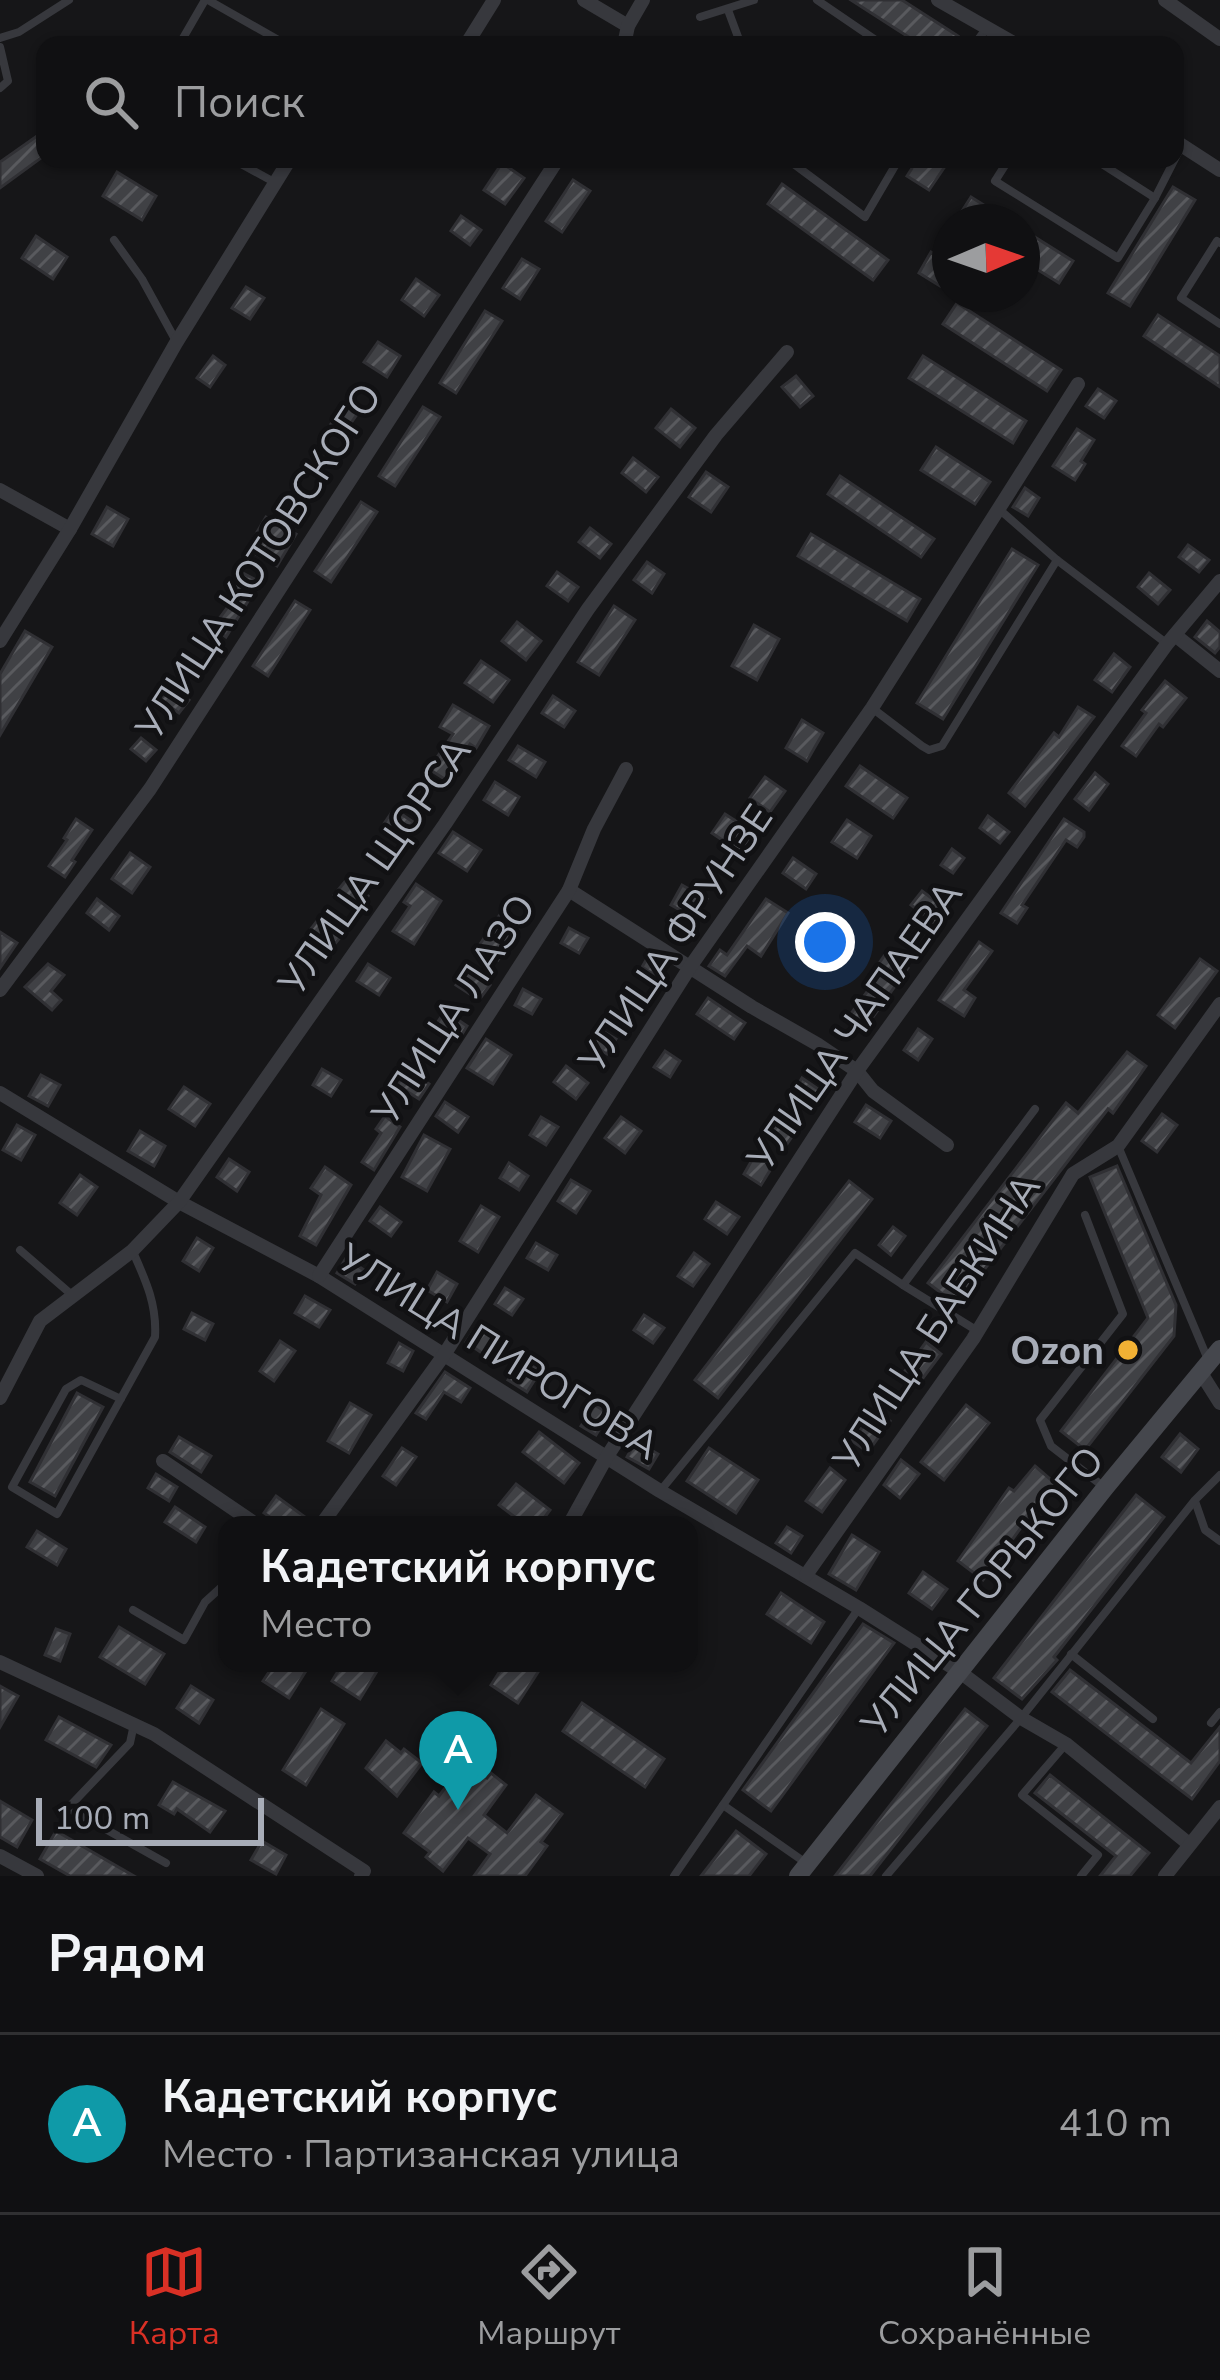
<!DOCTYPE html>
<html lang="ru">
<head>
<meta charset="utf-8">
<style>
	body { margin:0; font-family:"Nunito Sans",sans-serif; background:#1e1e20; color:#f1f3f6 }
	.compass { position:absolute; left:932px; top:204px; width:108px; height:108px; border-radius:50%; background:#101012; box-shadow:0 3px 9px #0004; rotate:88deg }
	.scale { position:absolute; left:36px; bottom:30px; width:228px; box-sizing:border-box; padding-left:12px; border:6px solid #a8adb8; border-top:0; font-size:33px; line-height:42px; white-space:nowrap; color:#a8adb8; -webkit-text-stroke:9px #111113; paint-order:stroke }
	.you { position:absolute; left:825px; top:942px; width:42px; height:42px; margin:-30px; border:9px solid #fff; border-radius:50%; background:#1a73e8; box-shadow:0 0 0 18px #1a73e833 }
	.badge { display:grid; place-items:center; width:78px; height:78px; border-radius:50%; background:#d93025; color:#fff; font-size:39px; font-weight:700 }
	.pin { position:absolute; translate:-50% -99px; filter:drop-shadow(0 3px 6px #0008) }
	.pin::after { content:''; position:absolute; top:63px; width:42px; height:36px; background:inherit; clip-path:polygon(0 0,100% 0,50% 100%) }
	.popup { position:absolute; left:218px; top:1516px; width:480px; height:156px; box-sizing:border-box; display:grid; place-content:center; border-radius:24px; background:#101012; filter:drop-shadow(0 3px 9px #0005); font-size:39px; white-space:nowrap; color:#9c9d9f }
	.popup b { font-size:45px; color:#f1f3f6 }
	.popup::after { content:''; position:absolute; left:50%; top:100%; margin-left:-24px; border:24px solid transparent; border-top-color:#101012 }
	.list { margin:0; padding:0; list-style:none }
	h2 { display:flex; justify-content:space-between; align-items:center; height:156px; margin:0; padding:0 48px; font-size:51px }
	h2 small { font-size:39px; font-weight:400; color:#9c9d9f }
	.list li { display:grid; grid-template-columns:78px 1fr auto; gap:36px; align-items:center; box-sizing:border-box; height:180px; padding:0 48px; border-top:3px solid #303032 }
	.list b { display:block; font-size:45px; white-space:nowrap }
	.list p { margin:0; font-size:39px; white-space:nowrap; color:#9c9d9f }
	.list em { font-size:39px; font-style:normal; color:#9c9d9f }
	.icon { flex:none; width:66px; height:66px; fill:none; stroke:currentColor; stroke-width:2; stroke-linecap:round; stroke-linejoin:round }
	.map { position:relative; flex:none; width:1220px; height:1876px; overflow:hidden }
	.search { position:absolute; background:#101012; box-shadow:0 3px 9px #0004; left:36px; right:36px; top:36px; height:132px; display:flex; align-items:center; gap:30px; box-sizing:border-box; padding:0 42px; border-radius:24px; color:#9c9d9f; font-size:45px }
	.sheet { height:336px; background:#101012 }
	nav { display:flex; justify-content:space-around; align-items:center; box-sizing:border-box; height:168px; border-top:3px solid #303032; background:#101012; font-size:33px; color:#9c9d9f }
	nav a { display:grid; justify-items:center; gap:6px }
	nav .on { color:#d93025 }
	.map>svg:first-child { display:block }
	.building { fill:url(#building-hatch); stroke:#303034; stroke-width:3 }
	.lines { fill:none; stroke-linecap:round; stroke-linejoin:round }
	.lane { stroke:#37383d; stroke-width:8 }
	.street { stroke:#37383d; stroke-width:14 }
	.secondary { stroke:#45474d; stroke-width:18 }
	.poi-dot { fill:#f2b134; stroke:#111113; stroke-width:4.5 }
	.labels { text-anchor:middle; stroke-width:9; stroke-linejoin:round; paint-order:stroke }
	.street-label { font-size:39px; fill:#a8adb8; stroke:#111113 }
	.poi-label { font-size:39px; font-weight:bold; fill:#a8adb8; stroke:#111113; text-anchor:end }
</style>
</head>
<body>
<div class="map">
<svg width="1220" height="1876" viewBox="0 0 1220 1876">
	<defs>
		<pattern id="building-hatch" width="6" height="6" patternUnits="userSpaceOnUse" patternTransform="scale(3)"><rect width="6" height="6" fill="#404145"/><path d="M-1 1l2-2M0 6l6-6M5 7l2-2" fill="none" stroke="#595a5e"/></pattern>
	</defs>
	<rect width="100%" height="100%" fill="#161618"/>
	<g class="building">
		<polygon points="851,0 902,0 958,36 953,45 921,45"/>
		<polygon points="37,136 45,146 45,155 0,188 0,162"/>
		<polygon points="918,159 950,159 929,190 907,176"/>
		<polygon points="502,163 524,178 505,204 484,190"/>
		<polygon points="117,172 156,196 142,220 103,196"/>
		<polygon points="573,180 590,191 562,232 546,221"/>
		<polygon points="782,184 888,260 873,280 768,204"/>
		<polygon points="1173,187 1195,200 1130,306 1108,293"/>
		<polygon points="971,197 1011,222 955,222"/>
		<polygon points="461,216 481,230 470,245 451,231"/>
		<polygon points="1022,229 1073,261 1059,283 1022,260"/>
		<polygon points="36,236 67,257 53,279 22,258"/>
		<polygon points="931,252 950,264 950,269 940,286 919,273"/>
		<polygon points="522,259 539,269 520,299 503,288"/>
		<polygon points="416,279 439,295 424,316 402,300"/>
		<polygon points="246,287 264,298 250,319 232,308"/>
		<polygon points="957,303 1061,370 1047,391 943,324"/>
		<polygon points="485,311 502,321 456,393 440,383"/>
		<polygon points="1158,315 1220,356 1220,387 1144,336"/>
		<polygon points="378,342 400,356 387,377 364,362"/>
		<polygon points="213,356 225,365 210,387 197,378"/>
		<polygon points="923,356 1026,421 1013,443 909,378"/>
		<polygon points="796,376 813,396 800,407 782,387"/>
		<polygon points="1098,389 1116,401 1104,418 1086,406"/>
		<polygon points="348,401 360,410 344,433 331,424"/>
		<polygon points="423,407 440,417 395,486 379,476"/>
		<polygon points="671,409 695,428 680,447 656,428"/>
		<polygon points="1077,429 1094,440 1081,461 1085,464 1075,480 1053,466"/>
		<polygon points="936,447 990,482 975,504 921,470"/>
		<polygon points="633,458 658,477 646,492 622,473"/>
		<polygon points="706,472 728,487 711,512 689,497"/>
		<polygon points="840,476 934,539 921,557 828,494"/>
		<polygon points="1025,488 1039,498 1028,516 1013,507"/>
		<polygon points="361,502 377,512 331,582 315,571"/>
		<polygon points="107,507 128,519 113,546 92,534"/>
		<polygon points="266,517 296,534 277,566 247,549"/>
		<polygon points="590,528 611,544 600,558 579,542"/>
		<polygon points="811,534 920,599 907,621 798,556"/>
		<polygon points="1188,545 1209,560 1199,572 1179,557"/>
		<polygon points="1012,549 1038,565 943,719 917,703"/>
		<polygon points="647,562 664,574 652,593 634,580"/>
		<polygon points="241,572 260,582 226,637 213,627 233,600 228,597"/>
		<polygon points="557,572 578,587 568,601 547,586"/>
		<polygon points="1149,573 1170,590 1158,604 1138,587"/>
		<polygon points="295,601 310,610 268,676 253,666"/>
		<polygon points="614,606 635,620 599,675 578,662"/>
		<polygon points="1207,621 1220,632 1220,647 1215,653 1195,637"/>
		<polygon points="517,622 541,641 526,660 502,641"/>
		<polygon points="754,625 779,639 757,680 732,666"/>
		<polygon points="25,631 52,647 0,735 0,674"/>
		<polygon points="1114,654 1130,667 1112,692 1095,680"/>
		<polygon points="481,661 509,680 493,702 465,683"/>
		<polygon points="1165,681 1186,698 1163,727 1159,724 1136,756 1122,746 1146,713 1142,710"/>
		<polygon points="170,686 189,700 179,713 160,700"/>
		<polygon points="553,696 575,711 564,727 542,713"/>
		<polygon points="453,705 489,726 476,748 470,744 446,780 429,769 453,734 440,727"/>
		<polygon points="1078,707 1094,717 1025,806 1009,793 1054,733 1059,737"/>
		<polygon points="802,720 823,733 807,761 786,748"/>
		<polygon points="141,738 156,750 146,761 131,749"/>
		<polygon points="518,746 545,762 536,777 509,760"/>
		<polygon points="860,766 907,798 893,818 846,786"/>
		<polygon points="1095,773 1108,784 1089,810 1075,799"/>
		<polygon points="765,777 785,791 770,812 750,798"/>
		<polygon points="495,782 519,797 508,815 484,800"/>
		<polygon points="394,809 413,822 403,838 383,825"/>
		<polygon points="725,814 753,832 740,852 712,833"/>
		<polygon points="988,816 1009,832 1000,843 980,828"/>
		<polygon points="76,819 92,830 72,860 75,862 65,877 49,866 67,840 64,838"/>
		<polygon points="1064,819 1084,832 1084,837 1077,847 1066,840 1022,905 1027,908 1017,923 1001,913"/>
		<polygon points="847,820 871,836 857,858 832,842"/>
		<polygon points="453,832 481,850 467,871 439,853"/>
		<polygon points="952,849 964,858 953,873 941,865"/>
		<polygon points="130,853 150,867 132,893 112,879"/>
		<polygon points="793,858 816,874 806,889 783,873"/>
		<polygon points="347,879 368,896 355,912 334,895"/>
		<polygon points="416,884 441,901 414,944 393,931 410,906 404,902"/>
		<polygon points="682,885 707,899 696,919 671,905"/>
		<polygon points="922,891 949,911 938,926 911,905"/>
		<polygon points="97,899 119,916 109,930 87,913"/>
		<polygon points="766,899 788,913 761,956 747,946 725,976 709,966 720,950 727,955"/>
		<polygon points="321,916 343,934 329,951 307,934"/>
		<polygon points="499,916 518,929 498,960 478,947"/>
		<polygon points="569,928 588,938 579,953 561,943"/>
		<polygon points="0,932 17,943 0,968"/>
		<polygon points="979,942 992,951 964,990 975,998 964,1016 939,1000"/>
		<polygon points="887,952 908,968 863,1031 847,1019 878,977 872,973"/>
		<polygon points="649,955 666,966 659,978 642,967"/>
		<polygon points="1200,959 1217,971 1175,1028 1158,1015"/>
		<polygon points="48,964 64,975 51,991 61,1000 52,1010 25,987"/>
		<polygon points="368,964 390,978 379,995 357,981"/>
		<polygon points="467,969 490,985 479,1000 456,985"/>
		<polygon points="523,989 541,999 532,1014 515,1005"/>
		<polygon points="708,998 745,1023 734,1039 697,1014"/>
		<polygon points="445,1011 467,1026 458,1041 435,1026"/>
		<polygon points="918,1029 932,1039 918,1060 904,1050"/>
		<polygon points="601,1030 616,1039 607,1054 592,1045"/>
		<polygon points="486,1039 511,1055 493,1084 467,1068"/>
		<polygon points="665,1051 680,1061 670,1077 654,1067"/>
		<polygon points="1127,1052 1146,1066 1113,1113 1108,1109 957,1305 928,1283 1066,1103 1078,1113"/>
		<polygon points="566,1066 588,1083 576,1099 554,1082"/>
		<polygon points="322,1069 341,1080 331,1096 313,1085"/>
		<polygon points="407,1069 429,1084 419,1099 397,1085"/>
		<polygon points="41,1075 60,1085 48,1106 29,1096"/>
		<polygon points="802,1078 821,1091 812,1106 793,1093"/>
		<polygon points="184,1087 210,1104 195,1126 169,1109"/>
		<polygon points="445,1102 468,1117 458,1132 436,1116"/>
		<polygon points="866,1105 891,1121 880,1138 855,1122"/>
		<polygon points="775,1113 798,1128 787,1144 765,1129"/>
		<polygon points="1162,1114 1177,1125 1157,1152 1142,1141"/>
		<polygon points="385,1116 400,1127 374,1170 362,1162 381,1133 376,1129"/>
		<polygon points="541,1117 558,1127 546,1145 530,1135"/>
		<polygon points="621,1117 641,1131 625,1153 605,1138"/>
		<polygon points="17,1125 35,1135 21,1160 3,1150"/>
		<polygon points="140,1131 165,1146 154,1166 128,1151"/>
		<polygon points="424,1135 450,1149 427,1191 402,1177"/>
		<polygon points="756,1153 774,1164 761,1185 744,1174"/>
		<polygon points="229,1159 249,1172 237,1191 217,1177"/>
		<polygon points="509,1163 528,1176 519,1190 500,1178"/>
		<polygon points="1117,1166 1176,1305 1174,1336 1085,1450 1061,1431 1148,1318 1090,1177"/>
		<polygon points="325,1167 351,1185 316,1245 300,1236 321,1195 311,1188"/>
		<polygon points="80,1175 97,1187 77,1215 60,1203"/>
		<polygon points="571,1180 590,1191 576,1213 558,1201"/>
		<polygon points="849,1181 872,1199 718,1398 695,1380"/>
		<polygon points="716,1202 739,1217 727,1234 705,1219"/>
		<polygon points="481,1206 499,1217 478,1252 460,1241"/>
		<polygon points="380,1207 401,1222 391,1236 370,1221"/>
		<polygon points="893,1227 905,1236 891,1255 879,1245"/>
		<polygon points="197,1238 213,1248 199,1271 183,1261"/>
		<polygon points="536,1243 557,1255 548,1270 527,1258"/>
		<polygon points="694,1253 709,1264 693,1286 678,1276"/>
		<polygon points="346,1258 364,1270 355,1284 337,1273"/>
		<polygon points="437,1272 457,1284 447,1302 427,1290"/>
		<polygon points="505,1288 523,1299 512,1315 495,1304"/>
		<polygon points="305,1296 330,1310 319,1327 295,1313"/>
		<polygon points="192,1313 213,1324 205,1340 184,1329"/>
		<polygon points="644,1315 664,1328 653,1343 634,1330"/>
		<polygon points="478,1324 504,1342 492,1360 466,1342"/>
		<polygon points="280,1341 295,1351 274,1381 260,1371"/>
		<polygon points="926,1342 941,1354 920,1382 905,1371"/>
		<polygon points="399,1343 413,1351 403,1371 388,1363"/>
		<polygon points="523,1358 541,1370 527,1392 508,1380"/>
		<polygon points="445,1372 470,1388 461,1402 444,1392 426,1419 416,1413"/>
		<polygon points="77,1393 103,1407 55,1496 30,1482"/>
		<polygon points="350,1403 371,1415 349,1453 328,1441"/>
		<polygon points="595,1405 609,1414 596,1435 581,1426"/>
		<polygon points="966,1405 989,1423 944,1480 921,1462"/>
		<polygon points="875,1410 890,1421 868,1452 852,1441"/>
		<polygon points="539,1432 579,1463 564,1483 523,1452"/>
		<polygon points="1180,1434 1198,1449 1181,1472 1162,1457"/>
		<polygon points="179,1437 211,1456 201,1472 170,1452"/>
		<polygon points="636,1441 658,1454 649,1469 627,1457"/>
		<polygon points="402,1448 416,1457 396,1485 383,1476"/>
		<polygon points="709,1448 758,1480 736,1513 687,1481"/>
		<polygon points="901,1460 919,1474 900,1498 884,1485"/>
		<polygon points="1035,1466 1056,1484 1041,1500 983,1580 958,1561 1009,1488 1014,1491"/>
		<polygon points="830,1468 845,1480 822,1512 806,1501"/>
		<polygon points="156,1474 177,1487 169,1501 148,1488"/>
		<polygon points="516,1484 550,1510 539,1525 525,1525 499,1505"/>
		<polygon points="1136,1495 1164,1517 1054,1657 1057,1660 1022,1699 994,1678"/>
		<polygon points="276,1496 305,1517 299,1525 281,1525 264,1513"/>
		<polygon points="175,1507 205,1527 196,1542 165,1522"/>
		<polygon points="787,1527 802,1536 791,1553 776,1543"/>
		<polygon points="37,1531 66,1549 57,1565 27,1547"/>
		<polygon points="852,1535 879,1552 856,1590 829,1574"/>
		<polygon points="923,1572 947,1589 932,1609 909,1593"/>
		<polygon points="781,1593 824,1622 811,1643 767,1614"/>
		<polygon points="863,1624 894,1643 771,1811 743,1790"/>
		<polygon points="119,1627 164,1654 145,1684 100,1657"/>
		<polygon points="56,1629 70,1634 60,1661 45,1655"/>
		<polygon points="275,1663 311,1663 289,1698 263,1681"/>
		<polygon points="343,1663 382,1663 360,1699 332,1681"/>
		<polygon points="505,1663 544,1663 518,1703 491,1685"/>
		<polygon points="1070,1670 1191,1763 1220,1727 1220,1761 1192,1799 1052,1692"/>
		<polygon points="0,1686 18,1696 0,1727"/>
		<polygon points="191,1686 213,1700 199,1723 177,1708"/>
		<polygon points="582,1703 664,1759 645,1787 563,1731"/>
		<polygon points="321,1709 344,1724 306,1785 283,1770"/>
		<polygon points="965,1709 987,1726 870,1876 835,1876"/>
		<polygon points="59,1717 111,1745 96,1767 46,1740"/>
		<polygon points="386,1741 401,1753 404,1749 422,1763 397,1796 366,1768"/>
		<polygon points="460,1758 487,1778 491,1773 506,1785 484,1815 507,1833 536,1795 562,1814 541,1842 547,1846 525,1876 474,1876 490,1854 468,1838 443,1871 426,1857 430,1852 404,1833 434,1792 439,1796 454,1776 450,1772"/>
		<polygon points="1050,1775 1149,1853 1130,1876 1100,1876 1116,1856 1035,1793"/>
		<polygon points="173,1782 225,1811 210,1832 177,1809 174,1814 159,1805"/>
		<polygon points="0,1801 32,1820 17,1847 0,1837"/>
		<polygon points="56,1831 134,1876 70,1876 40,1859"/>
		<polygon points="736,1831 766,1854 749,1876 701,1876"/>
		<polygon points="262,1841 286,1855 276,1874 251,1860"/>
	</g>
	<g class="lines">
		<g class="lane">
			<polyline points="208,0 287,45"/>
			<polyline points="817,0 883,45"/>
			<polyline points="728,10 741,45"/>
			<polyline points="700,17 754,0"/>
			<polyline points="0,38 19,32 69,0"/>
			<polyline points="179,45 205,0"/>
			<polyline points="974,45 986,29"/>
			<polyline points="0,47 8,81 0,88"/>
			<polyline points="232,159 274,182"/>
			<polyline points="787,159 865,217 899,159"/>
			<polyline points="1009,159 995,181 1118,258 1155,198 1181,147"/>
			<polyline points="1094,159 1155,198"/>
			<polyline points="114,240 142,279 176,341"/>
			<polyline points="1220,243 1217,241 1181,298 1220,324"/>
			<polyline points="1000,510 1057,560 1166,643"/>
			<polyline points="872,708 922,746 929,750 942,746 1057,560"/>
			<polyline points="1118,1146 1209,1362"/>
			<polyline points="1085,1215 1123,1314 1040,1420 1051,1446 1104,1487"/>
			<polyline points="20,1250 72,1295"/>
			<polyline points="976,1330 903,1285 1035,1109"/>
			<path d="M121 1399 81 1380 66 1389 12 1487 57 1514 155 1337C157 1305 146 1281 133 1252"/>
			<polyline points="661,1490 855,1253 903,1285"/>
			<polyline points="1195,1501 1205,1530 1220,1541"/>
			<polyline points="133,1610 184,1640 205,1602 227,1582"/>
			<polyline points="1071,1654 1153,1719"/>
			<polyline points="1211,1723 1220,1712"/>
			<polyline points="134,1724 130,1743 68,1808 166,1863"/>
			<polyline points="1065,1745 1022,1795 1098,1855 1081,1876"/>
			<polyline points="723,1805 806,1863"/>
			<polyline points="674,1876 859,1608"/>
			<polyline points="886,1876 1021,1718 1195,1500 1220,1475"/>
		</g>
		<g class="street">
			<polyline points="584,0 628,26"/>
			<polyline points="938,0 1017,45"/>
			<polyline points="1165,0 1220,39"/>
			<polyline points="466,45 494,0"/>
			<polyline points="624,45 628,26 643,0"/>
			<polyline points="1175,141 1220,170"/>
			<polyline points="0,490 70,529"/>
			<polyline points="1175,635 1220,671"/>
			<polyline points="0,641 70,529 176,343 290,159"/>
			<polyline points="569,890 752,1007 817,1044 857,1071 873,1091 947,1145"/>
			<polyline points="0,990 150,789 558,159"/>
			<polyline points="0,1093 179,1202 319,1276 660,1491 859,1608 960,1672 1021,1718 1066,1744 1189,1844"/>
			<polyline points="319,1276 569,890 594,829 626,769"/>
			<polyline points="1201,1373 1220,1403"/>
			<polyline points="0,1398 40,1321 132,1251 179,1202 445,824 588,609 716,435 787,352"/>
			<polyline points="163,1461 257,1525"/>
			<polyline points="321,1525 444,1355 690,967 872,708 1078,384"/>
			<polyline points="569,1525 606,1458 857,1071 1167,644 1220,581"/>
			<polyline points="806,1575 973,1339 1073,1174 1118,1146 1220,1004"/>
			<polyline points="0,1662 154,1734 364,1871 361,1876"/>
			<polyline points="466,1663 469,1665 471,1663"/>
			<polyline points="0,1856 37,1876"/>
			<polyline points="1165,1876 1220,1807"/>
		</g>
		<polyline class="secondary" points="798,1876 1105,1488 1220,1349"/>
	</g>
	<circle class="poi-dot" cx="1128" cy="1350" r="12"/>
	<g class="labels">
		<g class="street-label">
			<text transform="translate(258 561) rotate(-57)" y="14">УЛИЦА КОТОВСКОГО</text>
			<text transform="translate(374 866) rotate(-55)" y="14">УЛИЦА ЩОРСА</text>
			<text transform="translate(675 938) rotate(-56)" y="14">УЛИЦА ФРУНЗЕ</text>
			<text transform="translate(453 1009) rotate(-57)" y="14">УЛИЦА ЛАЗО</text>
			<text transform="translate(854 1025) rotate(-55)" y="14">УЛИЦА ЧАПАЕВА</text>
			<text transform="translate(936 1322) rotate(-57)" y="14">УЛИЦА БАБКИНА</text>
			<text transform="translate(499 1351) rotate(32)" y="14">УЛИЦА ПИРОГОВА</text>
			<text transform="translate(982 1591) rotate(-51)" y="14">УЛИЦА ГОРЬКОГО</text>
		</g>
		<g class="poi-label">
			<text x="1104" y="1364">Ozon</text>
		</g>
	</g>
</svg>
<svg class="compass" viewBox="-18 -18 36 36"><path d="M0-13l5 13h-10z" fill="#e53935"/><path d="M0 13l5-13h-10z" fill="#9c9d9f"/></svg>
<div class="scale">100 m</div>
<div class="you"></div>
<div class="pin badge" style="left:458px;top:1810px;background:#0f9aa8">A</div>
<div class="popup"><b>Кадетский корпус</b>Место</div>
<div class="search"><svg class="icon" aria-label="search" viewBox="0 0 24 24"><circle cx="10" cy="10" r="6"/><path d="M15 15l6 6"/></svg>Поиск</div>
</div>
<section class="sheet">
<h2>Рядом<small></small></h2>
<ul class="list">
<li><span class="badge" style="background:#0f9aa8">A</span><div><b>Кадетский корпус</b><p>Место · Партизанская улица</p></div><em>410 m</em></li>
</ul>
</section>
<nav>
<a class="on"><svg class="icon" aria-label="map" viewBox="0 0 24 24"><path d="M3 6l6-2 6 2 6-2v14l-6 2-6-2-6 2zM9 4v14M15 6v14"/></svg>Карта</a>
<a><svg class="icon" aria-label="directions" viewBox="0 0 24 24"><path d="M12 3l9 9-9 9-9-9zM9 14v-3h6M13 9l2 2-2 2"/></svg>Маршрут</a>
<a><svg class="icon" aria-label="saved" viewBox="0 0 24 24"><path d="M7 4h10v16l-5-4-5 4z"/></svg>Сохранённые</a>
</nav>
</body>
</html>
